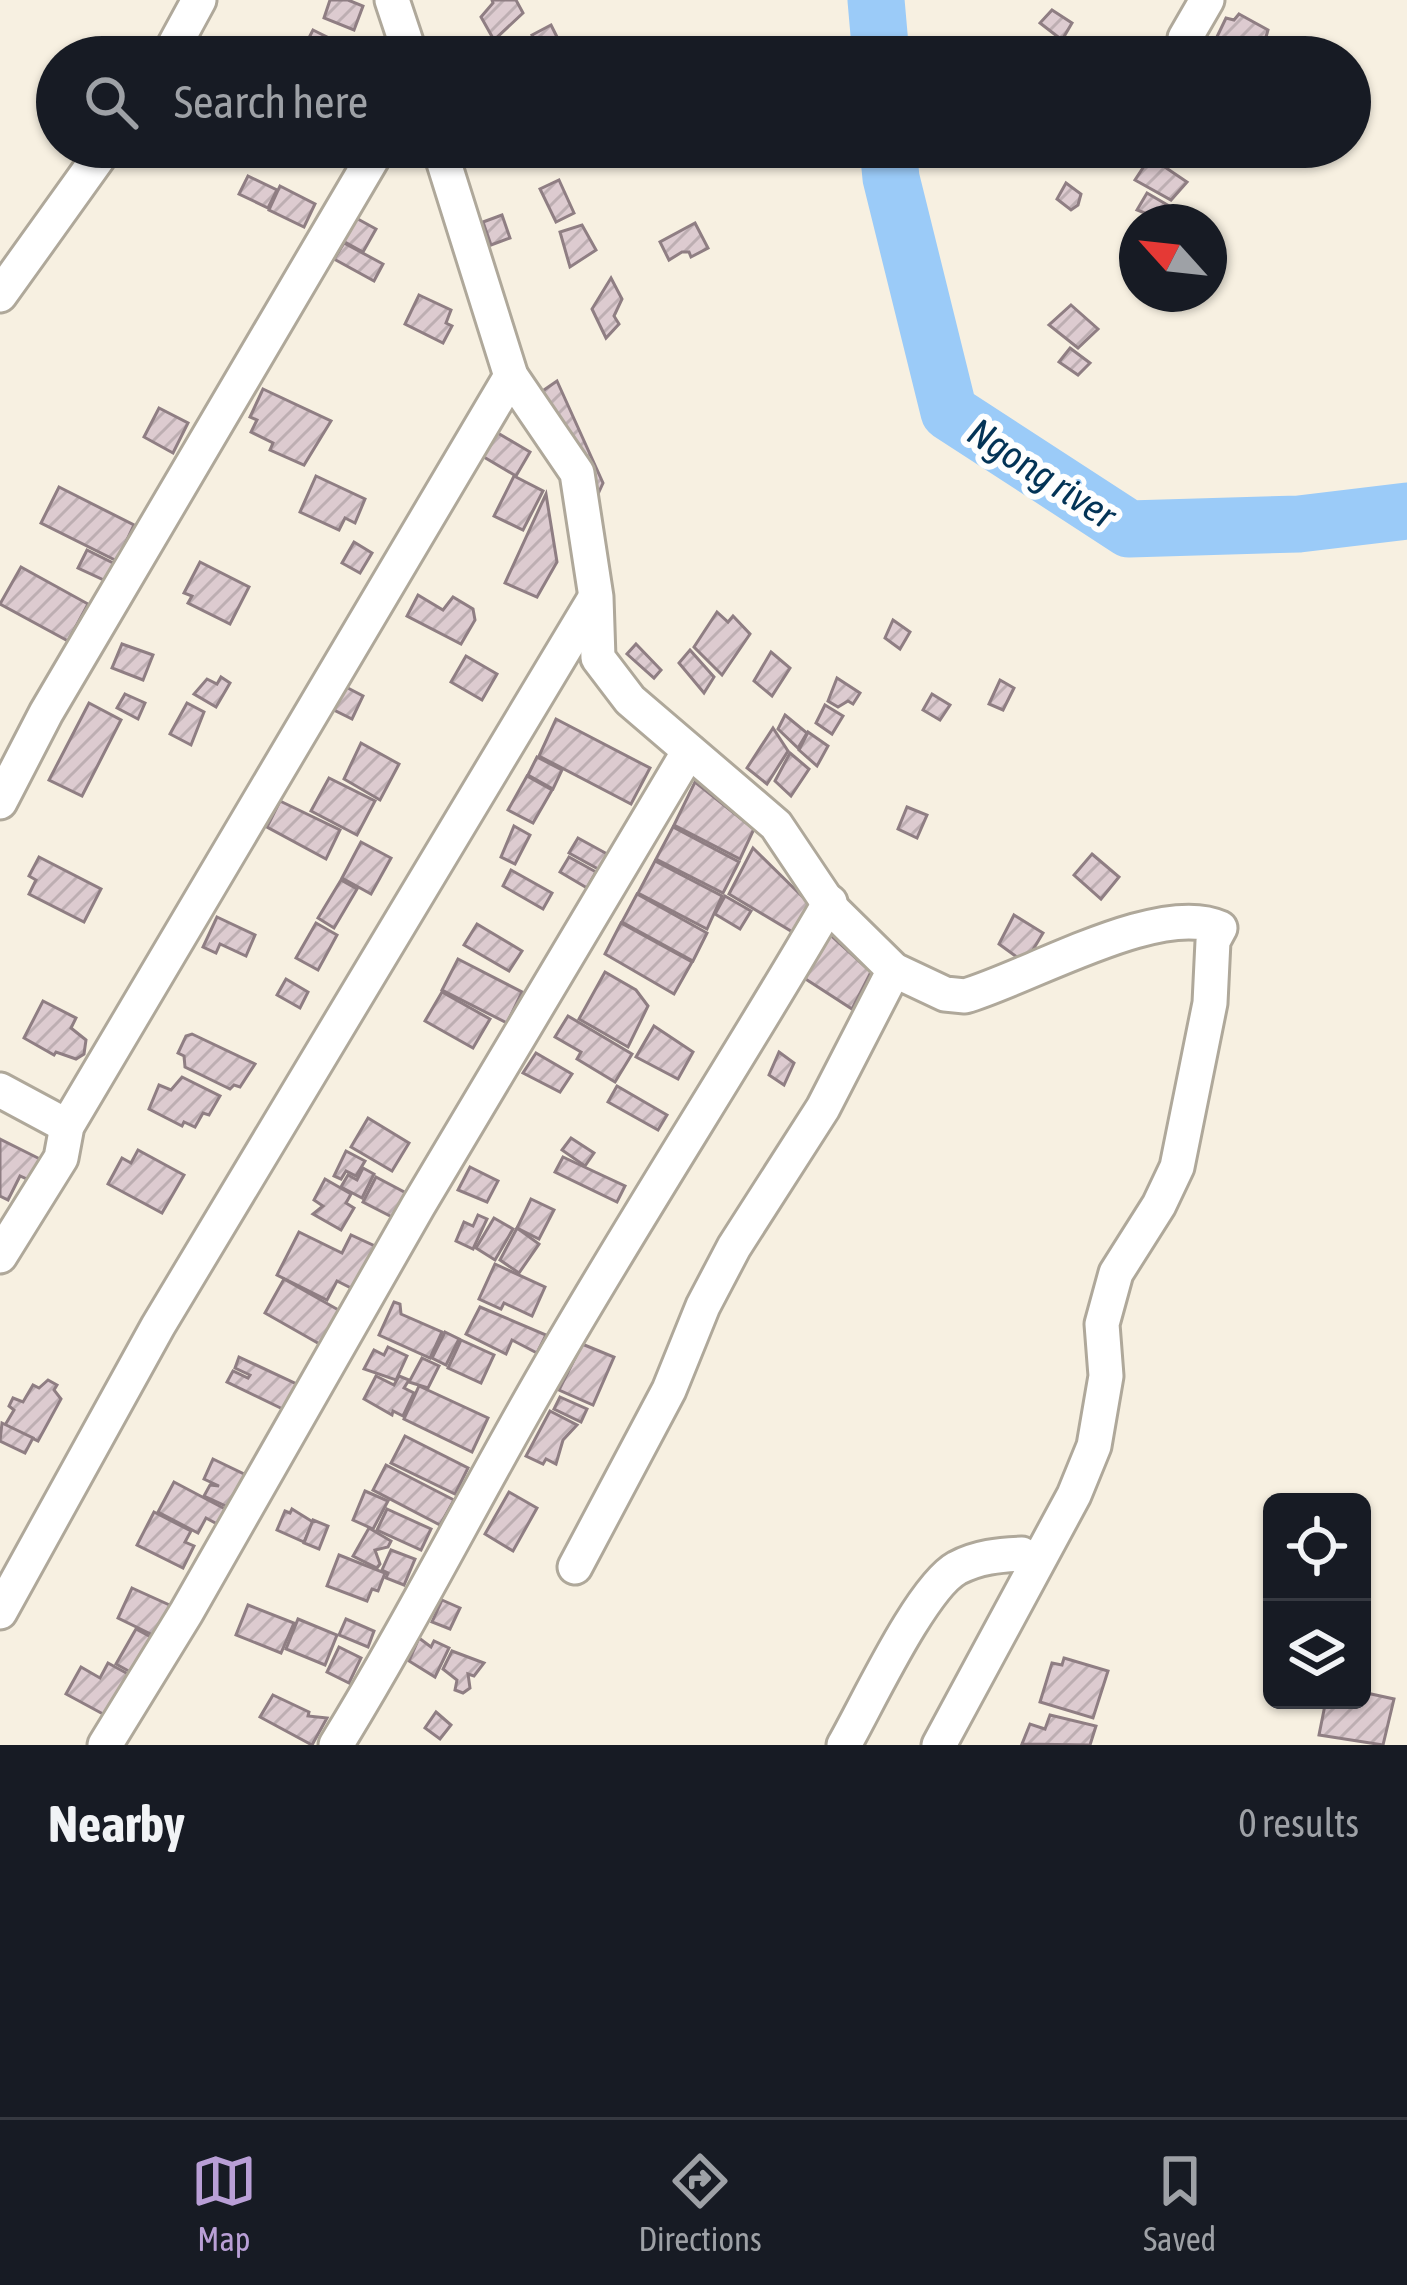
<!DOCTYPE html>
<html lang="en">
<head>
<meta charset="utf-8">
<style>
	body { margin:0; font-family:"Asap Condensed",sans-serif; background:#20242c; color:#f1f3f6 }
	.controls { position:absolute; right:36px; bottom:36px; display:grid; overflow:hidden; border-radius:18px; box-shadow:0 3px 9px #0004 }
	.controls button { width:108px; height:108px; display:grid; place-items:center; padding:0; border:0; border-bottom:3px solid #363941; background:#171b24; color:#f1f3f6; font:60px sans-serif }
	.compass { position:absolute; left:1119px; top:204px; width:108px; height:108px; border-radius:50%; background:#171b24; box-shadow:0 3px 9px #0004; rotate:297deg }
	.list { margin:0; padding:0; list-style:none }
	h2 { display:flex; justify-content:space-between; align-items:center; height:156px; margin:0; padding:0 48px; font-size:51px }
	h2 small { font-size:39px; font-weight:400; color:#9ea1a6 }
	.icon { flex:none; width:66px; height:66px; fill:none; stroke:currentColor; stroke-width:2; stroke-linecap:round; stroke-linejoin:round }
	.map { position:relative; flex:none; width:1407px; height:1745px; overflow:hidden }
	.search { position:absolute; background:#171b24; box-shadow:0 3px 9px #0004; left:36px; right:36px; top:36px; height:132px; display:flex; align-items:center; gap:30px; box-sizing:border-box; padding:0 42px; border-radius:66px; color:#9ea1a6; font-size:45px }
	.sheet { height:372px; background:#171b24 }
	nav { display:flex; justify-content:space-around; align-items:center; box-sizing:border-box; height:168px; border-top:3px solid #363941; background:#171b24; font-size:33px; color:#9ea1a6 }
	nav a { display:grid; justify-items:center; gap:6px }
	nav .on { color:#b99fd6 }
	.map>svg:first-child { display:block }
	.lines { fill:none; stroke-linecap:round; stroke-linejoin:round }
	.river { stroke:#9bcbf8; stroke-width:57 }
	.building { fill:url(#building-hatch); stroke:#8f7e83; stroke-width:3 }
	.minor-casing { stroke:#afa89a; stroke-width:39 }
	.minor { stroke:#fff; stroke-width:33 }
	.labels { text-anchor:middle; stroke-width:12; stroke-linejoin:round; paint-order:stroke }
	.water-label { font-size:39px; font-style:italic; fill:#033356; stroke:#fefefe }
</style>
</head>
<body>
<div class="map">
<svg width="1407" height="1745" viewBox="0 0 1407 1745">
	<defs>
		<pattern id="building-hatch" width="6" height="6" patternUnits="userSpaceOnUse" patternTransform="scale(3)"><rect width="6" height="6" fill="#ddcbd0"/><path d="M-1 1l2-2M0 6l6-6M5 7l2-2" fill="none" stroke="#bdaeb2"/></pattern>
	</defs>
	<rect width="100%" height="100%" fill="#f7f0e1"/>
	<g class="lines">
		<g class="river">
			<polyline points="876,0 881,57"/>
			<polyline points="888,147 891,178 949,412 1129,529 1299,524 1407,511"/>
		</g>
	</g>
	<g class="building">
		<polygon points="330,0 348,0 363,6 354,30 324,18"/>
		<polygon points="492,0 516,0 523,13 494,40 481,17 493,3"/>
		<polygon points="1052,10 1072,23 1062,40 1040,23"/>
		<polygon points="1239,14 1268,30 1266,37 1273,39 1263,57 1231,57 1234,51 1214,43 1226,18 1234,20"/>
		<polygon points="551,25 561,45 543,55 532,35"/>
		<polygon points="313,30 347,47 342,57 299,57"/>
		<polygon points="565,147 598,147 600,151 573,164"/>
		<polygon points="1150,157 1187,182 1171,200 1135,180"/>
		<polygon points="248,176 277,190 268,208 239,194"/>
		<polygon points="559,180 574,213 556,222 540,189"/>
		<polygon points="1066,183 1081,194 1078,205 1071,210 1057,199"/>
		<polygon points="280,186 315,204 304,227 269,210"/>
		<polygon points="1147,193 1176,210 1168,222 1137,210"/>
		<polygon points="502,215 510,238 491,245 483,222"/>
		<polygon points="356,218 376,229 363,252 343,241"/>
		<polygon points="695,223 708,248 691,257 689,252 682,252 669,260 660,242"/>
		<polygon points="582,225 596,250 570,267 560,232"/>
		<polygon points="344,243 383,264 374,281 334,259"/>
		<polygon points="611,278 622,299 614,316 619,324 606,338 592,309"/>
		<polygon points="419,295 451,310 446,323 452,326 443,343 405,324"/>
		<polygon points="1071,305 1098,329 1078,348 1049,325"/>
		<polygon points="1070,348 1090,363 1078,375 1059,362"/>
		<polygon points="557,381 603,483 593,505 541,392"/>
		<polygon points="263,389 331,421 304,465 270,450 273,443 251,432 257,420 250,417"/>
		<polygon points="159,408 188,423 173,453 144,437"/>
		<polygon points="486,426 530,452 516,476 472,450"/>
		<polygon points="316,476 365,499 355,523 345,518 339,530 300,512"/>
		<polygon points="514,476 543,491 523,530 494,516"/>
		<polygon points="59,487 134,525 117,561 41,523"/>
		<polygon points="546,494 557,562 537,597 505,583"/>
		<polygon points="354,542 372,553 360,573 342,563"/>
		<polygon points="87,550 115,564 106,581 78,568"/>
		<polygon points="200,562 249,587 230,624 188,603 192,596 184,593"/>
		<polygon points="21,567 88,604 68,641 0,604"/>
		<polygon points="418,595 443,610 453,597 473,609 475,620 461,644 407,616"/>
		<polygon points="717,612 728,622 733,616 750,634 722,675 694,647"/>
		<polygon points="893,620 910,632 900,649 885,638"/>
		<polygon points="122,644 153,655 143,680 112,668"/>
		<polygon points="636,644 661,670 654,678 627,654"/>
		<polygon points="690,650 714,677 704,693 679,663"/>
		<polygon points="771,652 790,668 772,696 754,681"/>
		<polygon points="466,656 497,674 482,700 451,682"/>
		<polygon points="221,677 230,683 216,707 194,694 207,679 217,684"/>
		<polygon points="837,678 860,693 853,704 848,701 838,707 828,701"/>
		<polygon points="1000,680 1014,688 1003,710 989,704"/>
		<polygon points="344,686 363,696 352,719 332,709"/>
		<polygon points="125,694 145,703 138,719 117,708"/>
		<polygon points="932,694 950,705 940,720 923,710"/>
		<polygon points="89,703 121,720 82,796 49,780"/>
		<polygon points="187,703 204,712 191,745 170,734"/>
		<polygon points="825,705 843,716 832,734 816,723"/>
		<polygon points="785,715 807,733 798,748 778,729"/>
		<polygon points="556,719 650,768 631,804 539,756"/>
		<polygon points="773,728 788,751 767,784 747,768"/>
		<polygon points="808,732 828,746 817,766 799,750"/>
		<polygon points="361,743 399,764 380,800 344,779"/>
		<polygon points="790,753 809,769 791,796 775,781"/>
		<polygon points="537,757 562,770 553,789 528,775"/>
		<polygon points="527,776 552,790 533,823 508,810"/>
		<polygon points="329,778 375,801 357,835 311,811"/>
		<polygon points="695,782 754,829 740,859 674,825"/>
		<polygon points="280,801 340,830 326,859 267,827"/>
		<polygon points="907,807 927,815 917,838 898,829"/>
		<polygon points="514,826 530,835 515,864 501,857"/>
		<polygon points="673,827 739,862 723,893 656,859"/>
		<polygon points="578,838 609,855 600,870 569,853"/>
		<polygon points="361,842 391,858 371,894 342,878"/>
		<polygon points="753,848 810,904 796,934 729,894"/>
		<polygon points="1092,854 1119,877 1101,899 1074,875"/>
		<polygon points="39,857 101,889 84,922 29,894 36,880 29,876"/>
		<polygon points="569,857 596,872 587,888 560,872"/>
		<polygon points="655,861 722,896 707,929 638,893"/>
		<polygon points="511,870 552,893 543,909 503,886"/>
		<polygon points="341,880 357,889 334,928 318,918"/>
		<polygon points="637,894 707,933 693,961 622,922"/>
		<polygon points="725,896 751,911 740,929 715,914"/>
		<polygon points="1014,915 1043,933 1025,963 999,944"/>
		<polygon points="217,917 255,935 246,956 220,944 216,953 203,947"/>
		<polygon points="316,923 337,935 318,970 296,958"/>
		<polygon points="621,923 692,962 674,994 605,954"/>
		<polygon points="477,924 522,951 509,971 464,945"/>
		<polygon points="827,932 871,972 852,1009 804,978"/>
		<polygon points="458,959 522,992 507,1023 442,990"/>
		<polygon points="605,972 636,990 648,1006 628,1047 579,1019"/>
		<polygon points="286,979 308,992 300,1008 277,995"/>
		<polygon points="442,992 490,1019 473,1048 425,1021"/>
		<polygon points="43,1001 76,1018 71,1028 86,1040 84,1054 76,1059 56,1052 54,1055 24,1038"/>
		<polygon points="568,1016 632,1054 615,1082 577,1059 581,1052 555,1037"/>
		<polygon points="654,1026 693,1052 678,1079 636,1057"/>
		<polygon points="192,1034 255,1064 240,1087 234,1085 230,1089 185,1067 184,1056 178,1053 186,1036"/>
		<polygon points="779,1052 794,1063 784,1085 769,1075"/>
		<polygon points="536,1053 572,1074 560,1092 523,1073"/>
		<polygon points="182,1077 220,1096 209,1115 203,1113 195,1127 184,1122 182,1126 149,1109 159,1085 171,1090"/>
		<polygon points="617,1086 667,1115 658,1130 608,1102"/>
		<polygon points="368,1118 409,1143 392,1171 351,1147"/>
		<polygon points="571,1138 594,1153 585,1166 562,1150"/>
		<polygon points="0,1139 50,1164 38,1184 20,1176 8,1200 0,1196"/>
		<polygon points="138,1150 184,1175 162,1213 108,1184 122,1158 131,1163"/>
		<polygon points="346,1151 365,1161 356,1176 346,1171 341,1179 334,1176"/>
		<polygon points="563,1157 625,1186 617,1202 555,1172"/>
		<polygon points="470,1167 498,1181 487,1202 458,1190"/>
		<polygon points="363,1168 374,1174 362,1198 341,1187 348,1175 357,1180"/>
		<polygon points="376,1177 406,1193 394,1218 363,1202"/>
		<polygon points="325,1179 351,1194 346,1203 354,1208 341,1230 313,1214 323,1206 314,1200"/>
		<polygon points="531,1199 554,1210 539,1239 517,1228"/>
		<polygon points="478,1215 487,1219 473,1249 456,1241 464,1222 473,1226"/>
		<polygon points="494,1218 513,1229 495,1260 476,1248"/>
		<polygon points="517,1228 539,1244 519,1273 500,1260"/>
		<polygon points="299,1232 342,1253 351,1235 377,1247 355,1290 337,1281 327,1300 277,1275"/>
		<polygon points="495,1264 545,1287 532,1316 504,1303 501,1309 479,1299"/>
		<polygon points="284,1279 342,1312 323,1346 265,1313"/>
		<polygon points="394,1302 400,1304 401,1314 442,1332 430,1358 379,1335"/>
		<polygon points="480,1307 546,1335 537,1353 512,1340 506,1354 466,1334"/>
		<polygon points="445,1332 459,1339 446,1365 432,1358"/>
		<polygon points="461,1340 494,1355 481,1383 448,1368"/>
		<polygon points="582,1344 614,1357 593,1405 559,1390"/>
		<polygon points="388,1347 407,1356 396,1380 364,1369 374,1350 384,1355"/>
		<polygon points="239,1357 303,1387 291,1413 227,1382 233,1371 248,1378 250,1375 235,1368"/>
		<polygon points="422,1358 439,1366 428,1388 409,1382"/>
		<polygon points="376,1376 394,1385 399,1376 409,1380 404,1388 414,1393 403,1416 393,1411 392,1415 364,1399"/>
		<polygon points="48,1380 57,1385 54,1390 61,1399 38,1441 5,1425 14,1410 9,1406 13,1398 23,1402 33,1385 39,1388"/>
		<polygon points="419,1386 488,1418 472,1452 404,1419"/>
		<polygon points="560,1397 587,1409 581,1422 554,1409"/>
		<polygon points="550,1411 577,1425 563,1440 556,1464 546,1459 543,1464 526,1456"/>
		<polygon points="2,1423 33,1438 25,1453 0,1441"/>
		<polygon points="405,1436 468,1468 455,1494 391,1463"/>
		<polygon points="213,1459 246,1475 237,1492 239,1512 204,1496 210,1485 219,1486 204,1479"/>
		<polygon points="386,1465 454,1500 440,1525 373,1490"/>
		<polygon points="174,1482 227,1510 219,1525 206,1518 198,1533 158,1512"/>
		<polygon points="365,1491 388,1501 373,1529 353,1520"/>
		<polygon points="509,1492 537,1508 513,1551 485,1534"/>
		<polygon points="292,1509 313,1522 304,1542 277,1530 285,1511 290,1513"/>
		<polygon points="387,1509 431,1529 421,1550 377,1530"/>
		<polygon points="154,1512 191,1531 185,1542 194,1546 183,1568 137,1545"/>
		<polygon points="313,1520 328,1526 319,1549 304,1543"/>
		<polygon points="369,1528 391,1541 388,1547 375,1550 380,1564 377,1568 353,1556"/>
		<polygon points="391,1550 415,1559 404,1585 386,1578 388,1573 382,1570"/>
		<polygon points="339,1555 385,1573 378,1591 372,1589 367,1601 327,1586"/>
		<polygon points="132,1588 176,1608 161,1639 118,1618"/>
		<polygon points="442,1600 460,1608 450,1629 432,1622"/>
		<polygon points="248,1605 294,1623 281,1653 236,1635"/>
		<polygon points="298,1619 337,1635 325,1665 286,1649"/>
		<polygon points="346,1619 374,1631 368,1647 339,1635"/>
		<polygon points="136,1629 162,1643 143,1679 116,1664"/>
		<polygon points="419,1638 431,1647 434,1641 449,1648 435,1677 409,1661"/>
		<polygon points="339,1647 361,1658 349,1683 327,1672"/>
		<polygon points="452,1651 484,1663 474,1676 468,1674 470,1688 463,1693 455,1690 457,1680 443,1669"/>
		<polygon points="1064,1658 1108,1671 1093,1718 1040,1702 1052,1663 1062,1665"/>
		<polygon points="108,1663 139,1680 116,1721 66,1694 81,1667 100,1678"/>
		<polygon points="1362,1692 1394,1699 1383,1745 1319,1735 1326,1700 1362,1700"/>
		<polygon points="273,1695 309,1712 308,1716 327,1718 312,1745 260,1717"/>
		<polygon points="436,1712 451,1725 440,1739 425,1728"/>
		<polygon points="1050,1715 1096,1726 1090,1745 1022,1744 1030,1724 1045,1729"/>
	</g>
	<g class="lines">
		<defs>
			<g id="minor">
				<polyline points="392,0 411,57"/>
				<polyline points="1185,38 1207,0"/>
				<polyline points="168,57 199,0"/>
				<path d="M439 147 511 376 577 473 596 597 598 658 630 700 776 825 833 910 894 970 945 994 965 996C1028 978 1160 900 1220 928L1213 941 1210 1003 1177 1167 1159 1205 1116 1273 1102 1324 1106 1376 1094 1446 1074 1495 939 1745"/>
				<polyline points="0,295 106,147"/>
				<polyline points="0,802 46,713 379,147"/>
				<polyline points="0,1090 67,1126"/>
				<polyline points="0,1256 61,1158 67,1126 511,376"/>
				<polyline points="575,1567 669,1390 703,1306 734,1247 823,1108 894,970"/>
				<polyline points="0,1612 158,1326 595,598"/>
				<polyline points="105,1745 186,1613 418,1206 689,751"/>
				<path d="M336 1745C411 1623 475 1495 547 1371 638 1213 738 1060 830 902"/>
				<path d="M844 1745C867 1705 921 1588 957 1568 978 1557 999 1555 1022 1554"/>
			</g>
		</defs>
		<use href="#minor" class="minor-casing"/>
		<use href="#minor" class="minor"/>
	</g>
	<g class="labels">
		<g class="water-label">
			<text transform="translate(1042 473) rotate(33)" y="14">Ngong river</text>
		</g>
	</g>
</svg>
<div class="controls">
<button><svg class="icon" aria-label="locate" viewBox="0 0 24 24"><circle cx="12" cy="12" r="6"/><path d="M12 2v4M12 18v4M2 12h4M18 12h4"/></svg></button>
<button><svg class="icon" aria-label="layers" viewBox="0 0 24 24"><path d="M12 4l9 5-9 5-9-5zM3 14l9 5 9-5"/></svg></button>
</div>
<svg class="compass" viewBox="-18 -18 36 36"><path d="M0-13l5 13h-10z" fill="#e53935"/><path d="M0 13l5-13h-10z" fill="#9ea1a6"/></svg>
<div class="search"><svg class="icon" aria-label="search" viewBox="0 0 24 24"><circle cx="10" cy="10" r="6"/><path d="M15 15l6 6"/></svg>Search here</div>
</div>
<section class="sheet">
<h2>Nearby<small>0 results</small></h2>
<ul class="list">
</ul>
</section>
<nav>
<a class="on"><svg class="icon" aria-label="map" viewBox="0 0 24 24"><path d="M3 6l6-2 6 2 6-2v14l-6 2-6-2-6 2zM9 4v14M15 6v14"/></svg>Map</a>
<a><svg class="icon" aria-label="directions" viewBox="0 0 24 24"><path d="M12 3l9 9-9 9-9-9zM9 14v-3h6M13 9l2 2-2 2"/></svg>Directions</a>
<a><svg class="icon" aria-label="saved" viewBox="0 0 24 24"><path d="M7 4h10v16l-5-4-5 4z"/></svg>Saved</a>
</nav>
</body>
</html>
